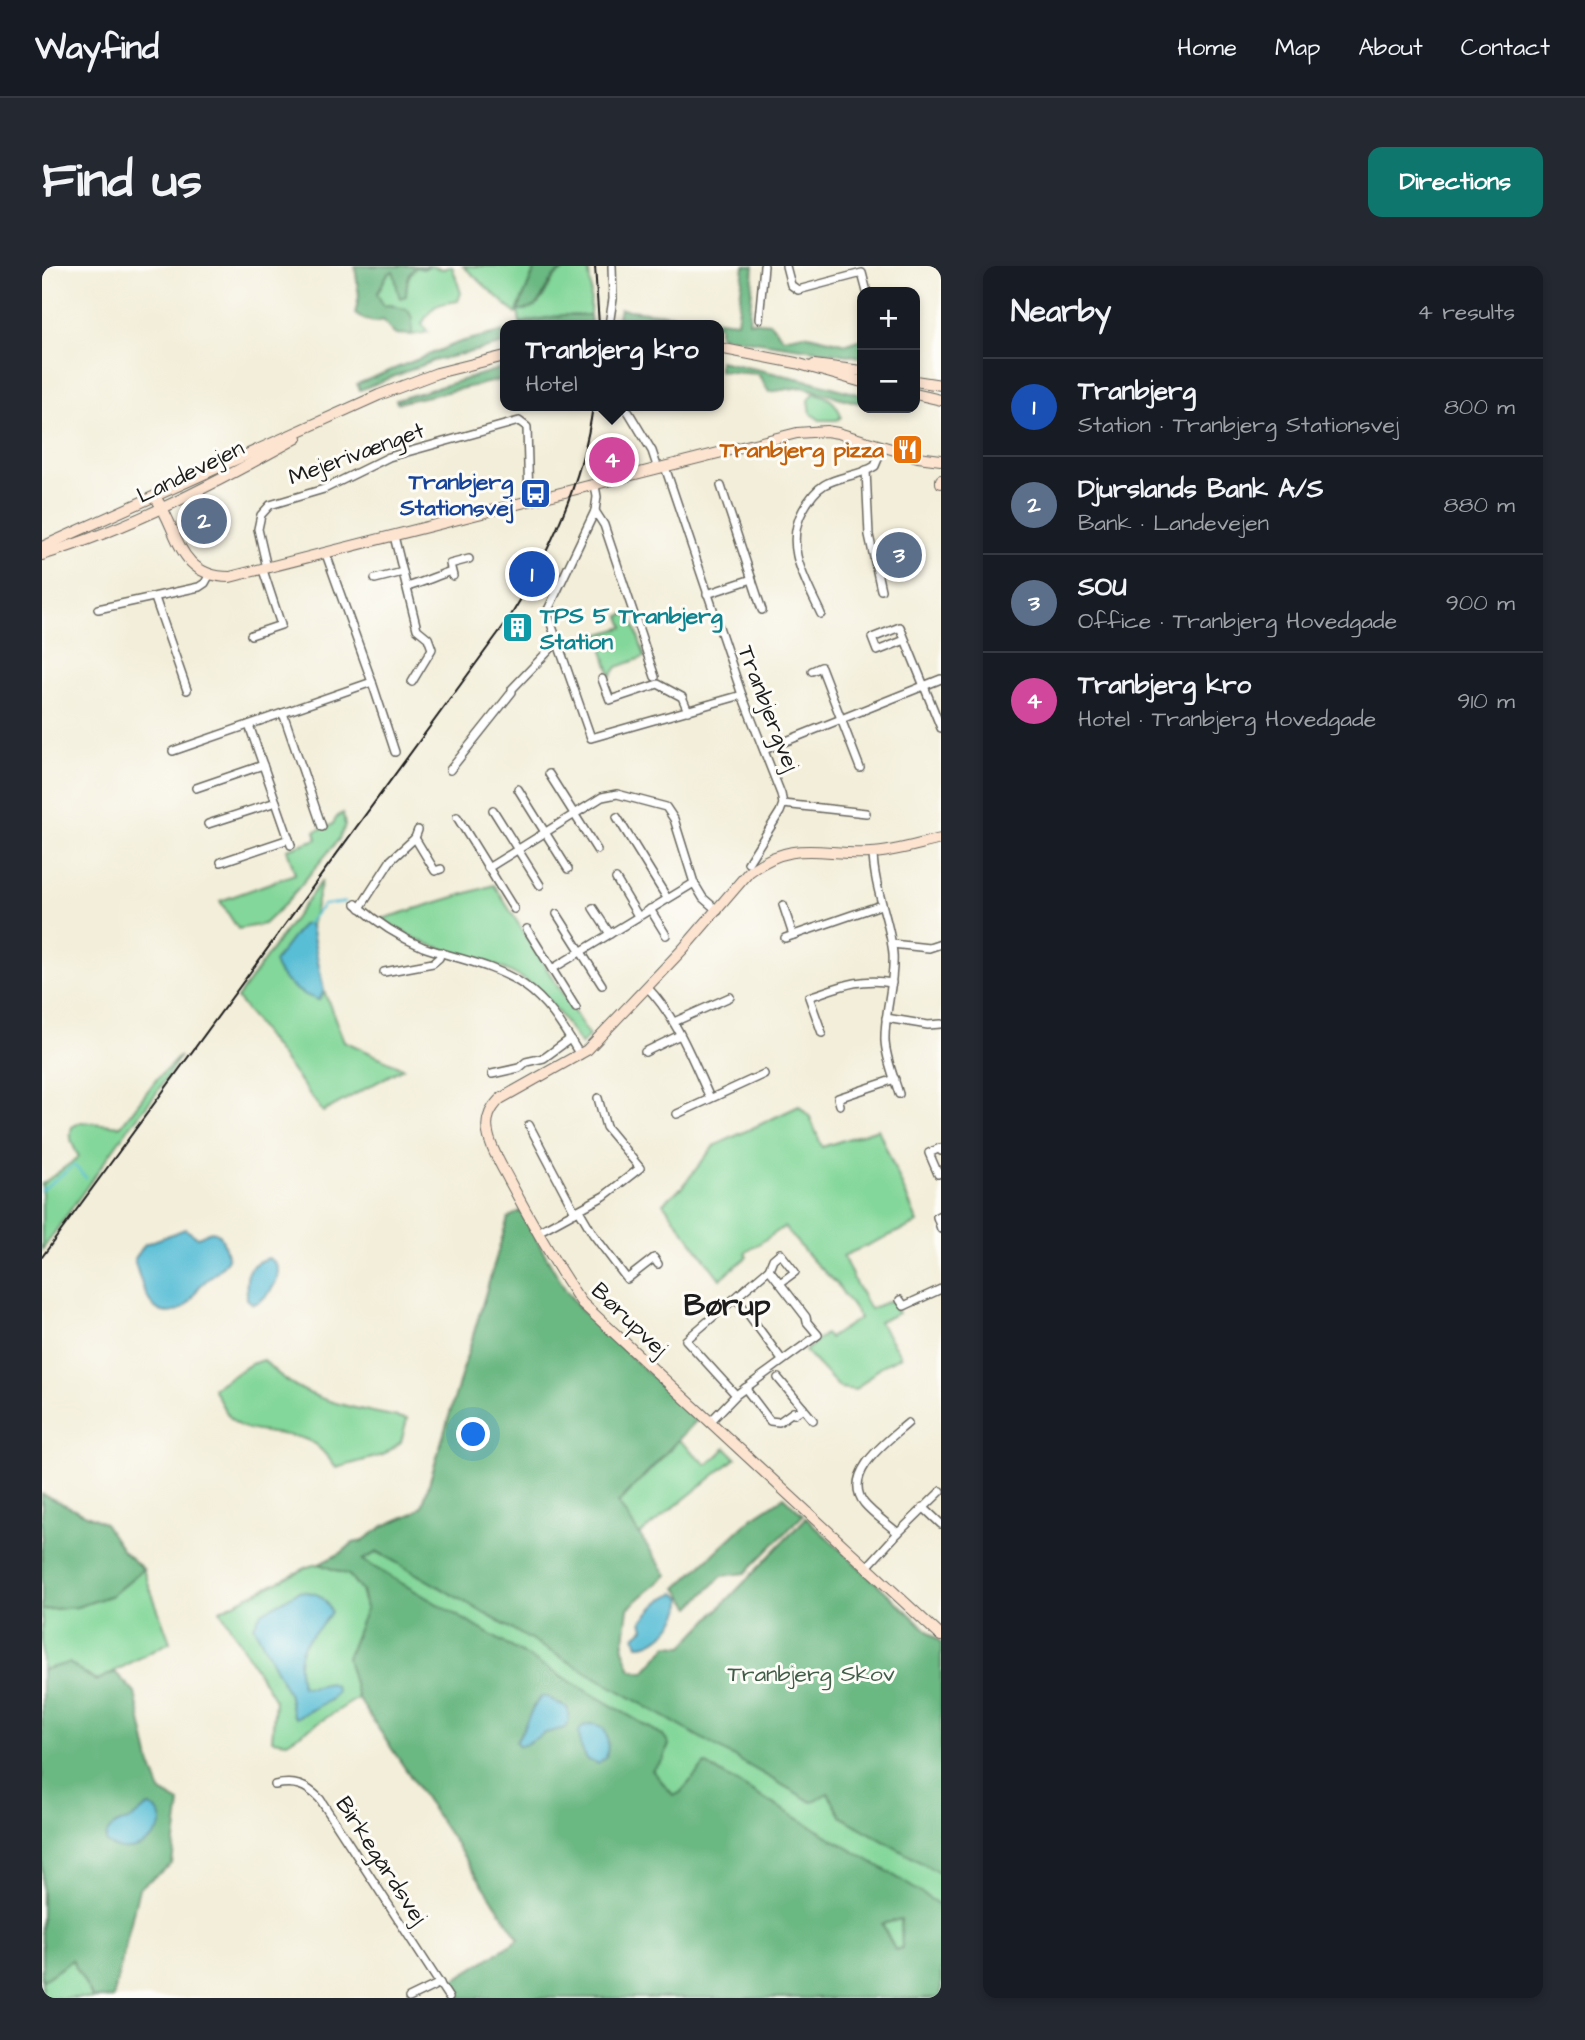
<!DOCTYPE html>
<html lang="en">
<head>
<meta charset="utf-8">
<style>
	body { margin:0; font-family:"Architects Daughter",sans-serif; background:#242831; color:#f1f3f6 }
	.controls { position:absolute; right:21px; top:21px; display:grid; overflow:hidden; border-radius:14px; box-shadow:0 4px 10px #0003 }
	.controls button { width:63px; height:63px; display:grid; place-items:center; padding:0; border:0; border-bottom:2px solid #363941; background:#171b24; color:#f1f3f6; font:35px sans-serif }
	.you { position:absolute; left:432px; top:1169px; width:24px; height:24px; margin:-18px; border:5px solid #fff; border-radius:50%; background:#1a73e8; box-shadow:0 0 0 10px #1a73e833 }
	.badge { display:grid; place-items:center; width:46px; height:46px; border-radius:50%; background:#0f766e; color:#fff; font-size:23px; font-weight:700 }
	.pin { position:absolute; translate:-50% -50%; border:4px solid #fff; box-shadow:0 2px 7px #0006 }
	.popup { position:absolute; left:458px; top:54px; width:224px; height:91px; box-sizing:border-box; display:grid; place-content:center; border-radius:14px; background:#171b24; filter:drop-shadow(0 2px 5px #0005); font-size:23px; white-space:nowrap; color:#9ea1a6 }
	.popup b { font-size:26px; color:#f1f3f6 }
	.popup::after { content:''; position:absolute; left:50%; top:100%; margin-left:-14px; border:14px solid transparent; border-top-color:#171b24 }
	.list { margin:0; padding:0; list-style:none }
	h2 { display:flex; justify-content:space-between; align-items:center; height:91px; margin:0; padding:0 28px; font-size:30px }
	h2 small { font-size:23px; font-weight:400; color:#9ea1a6 }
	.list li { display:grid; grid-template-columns:46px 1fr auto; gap:21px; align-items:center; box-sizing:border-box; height:98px; padding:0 28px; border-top:2px solid #363941 }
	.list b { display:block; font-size:26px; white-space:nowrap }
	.list p { margin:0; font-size:23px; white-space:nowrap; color:#9ea1a6 }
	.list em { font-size:23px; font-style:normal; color:#9ea1a6 }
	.map { position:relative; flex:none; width:899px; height:1732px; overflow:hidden; border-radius:14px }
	header { display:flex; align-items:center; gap:42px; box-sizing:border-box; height:98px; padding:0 35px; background:#171b24; border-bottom:2px solid #363941 }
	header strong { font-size:33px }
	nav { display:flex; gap:38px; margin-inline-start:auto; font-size:24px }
	.intro { display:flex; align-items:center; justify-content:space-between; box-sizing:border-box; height:168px; padding:0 42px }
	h1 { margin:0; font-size:49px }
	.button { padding:18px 32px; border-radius:14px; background:#0f766e; color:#fff; font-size:24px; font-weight:700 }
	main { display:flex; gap:42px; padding:0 42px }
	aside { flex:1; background:#171b24; border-radius:14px; box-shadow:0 4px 10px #0003 }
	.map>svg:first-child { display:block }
	.green { fill:#83d79a; stroke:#507a5b; stroke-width:2 }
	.forest { fill:#6ab882; stroke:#436a4f; stroke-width:2; fill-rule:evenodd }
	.water { fill:#58bed6; stroke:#3a6d79; stroke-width:2 }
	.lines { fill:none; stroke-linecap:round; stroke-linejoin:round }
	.stream { stroke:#58bed6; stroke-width:2 }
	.street-casing { stroke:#67665e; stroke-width:10 }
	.secondary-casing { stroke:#67665e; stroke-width:12 }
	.street { stroke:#fff; stroke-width:7 }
	.secondary { stroke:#fde4d1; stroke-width:10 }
	.tram { stroke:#1c1c1c; stroke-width:2 }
	.labels { text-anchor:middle; stroke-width:6; stroke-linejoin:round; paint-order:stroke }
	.food-label { font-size:23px; font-weight:bold; fill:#c56008; stroke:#fdfcf7; text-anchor:end }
	.street-label { font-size:23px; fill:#1c1c1c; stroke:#fdfcf7 }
	.transit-label { font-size:23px; font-weight:bold; fill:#164399; stroke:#fdfcf7; text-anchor:end }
	.culture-label { font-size:23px; font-weight:bold; fill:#0d838f; stroke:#fdfcf7; text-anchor:start }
	.park-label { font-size:23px; fill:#405d48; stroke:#fdfcf7 }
	.district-label { font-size:30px; font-weight:bold; fill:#1c1c1c; stroke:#fdfcf7 }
</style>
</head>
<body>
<header>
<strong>Wayfind</strong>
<nav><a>Home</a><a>Map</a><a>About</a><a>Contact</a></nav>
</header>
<div class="intro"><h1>Find us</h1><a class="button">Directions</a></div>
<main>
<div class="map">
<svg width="899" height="1732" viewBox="0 0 899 1732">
	<rect width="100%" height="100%" fill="#fdfcf7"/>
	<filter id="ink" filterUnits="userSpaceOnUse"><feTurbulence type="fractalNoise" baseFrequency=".0143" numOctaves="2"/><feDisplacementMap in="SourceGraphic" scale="14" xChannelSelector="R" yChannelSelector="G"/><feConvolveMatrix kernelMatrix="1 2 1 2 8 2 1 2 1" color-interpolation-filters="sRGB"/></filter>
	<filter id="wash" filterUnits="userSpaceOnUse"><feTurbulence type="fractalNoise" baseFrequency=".00686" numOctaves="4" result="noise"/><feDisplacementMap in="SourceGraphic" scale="28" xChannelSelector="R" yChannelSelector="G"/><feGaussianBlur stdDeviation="1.57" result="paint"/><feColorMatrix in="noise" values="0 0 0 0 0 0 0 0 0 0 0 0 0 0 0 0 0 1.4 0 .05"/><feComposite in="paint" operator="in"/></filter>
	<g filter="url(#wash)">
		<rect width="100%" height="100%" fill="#f3eed9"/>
		<g class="green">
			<path d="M387 0 401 3 410 0 419 27 416 35C394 38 391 38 380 58L386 66 370 69V52L350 39 342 40 334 29 345 9 351 5 355 13 365 20C365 11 368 7 374 1L381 3Z"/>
			<path d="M421 0H494L476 43 500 33C512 9 517 0 546 0L549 22 548 49H522L478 57 476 45 474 48Z"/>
			<path d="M772 127C785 129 796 137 799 151L795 154H778L769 148 767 134Z"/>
			<polygon points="588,346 603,391 575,401 569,410 556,369 582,361 578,350"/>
			<polygon points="301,547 303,560 297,573 244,637 222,658 196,663 178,635 253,608 245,583 275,573 273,565 290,559 295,551"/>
			<polygon points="280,614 269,660 265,658 277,733 282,725 302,775 361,802 281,846 195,732"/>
			<path d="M452 619 547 770 539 779C524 757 510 734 487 717 456 695 418 689 383 677 368 671 354 661 340 653Z"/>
			<path d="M138 790 113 829 85 864 0 984V918L37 891C32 881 26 873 30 861L39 856 79 860 114 814Z"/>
			<polygon points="757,840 768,851 780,881 836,863 876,957 801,990 814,1018 828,1043 850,1034 856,1047 837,1056 859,1090 838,1101 814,1124 798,1122 763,1085 783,1068 787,1072 818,1052 794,1017 771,995 742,961 703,987 705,991 678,1013 621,937 640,921 672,880"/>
			<path d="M222 1094C258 1136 313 1142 365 1153L359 1176 341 1189 294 1202C270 1168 261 1172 223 1166 214 1165 205 1164 196 1159 184 1150 178 1135 171 1122L209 1098Z"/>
			<polygon points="637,1174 665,1199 684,1182 694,1192 597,1269 576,1238"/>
			<polygon points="335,1286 786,1527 800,1551 899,1608 899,1640 845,1605 663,1498 639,1526 632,1530 609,1503 621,1494 627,1479 620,1469 319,1294"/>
			<polygon points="277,1298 307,1309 319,1325 324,1343 305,1392 316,1432 245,1476 230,1474 233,1434 178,1344 268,1300"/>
			<polygon points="101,1303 128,1376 54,1415 27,1397 0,1404 0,1344 35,1341 70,1329"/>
			<polygon points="859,1653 860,1682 853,1684 840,1658"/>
			<polygon points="30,1694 51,1732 0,1732 0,1715"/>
		</g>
		<g class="forest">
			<path d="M313 0H387L381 3 374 1C364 10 365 17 364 30L358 32C354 23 355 14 351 5L345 9 335 28 342 40 347 39 366 44 370 52V69L352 68 341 54C332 59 322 54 313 48L317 30Z"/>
			<path d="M494 0H528C523 3 517 6 513 10 499 22 503 46 476 44Z"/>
			<polygon points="702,0 712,0 707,55 728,57 741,72 762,68 805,78 820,73 820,91 677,70 677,59 574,59 578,43 695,56"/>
			<polygon points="522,49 548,49 549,59 478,59 478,57"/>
			<polygon points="463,65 463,78 391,95 318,124 315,118 418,76"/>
			<polygon points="677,95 768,115 820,129 820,138 760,121 727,126 716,108 677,105"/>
			<polygon points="463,101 463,113 355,137 354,134"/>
			<path d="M478 945 523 1023 539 1044 656 1153 576 1237 625 1309 586 1342 581 1383 589 1404 602 1406 626 1379 641 1380 764 1252 899 1377V1608L800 1551 786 1527 770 1536 336 1286 320 1294 620 1469 627 1478 621 1494 610 1504 632 1530 639 1526 663 1498 845 1605 899 1640V1732H419L409 1716 477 1673 316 1432 305 1392 324 1343 320 1325 307 1309 277 1298 299 1287 311 1277 320 1275 342 1260 372 1247 380 1241 466 952ZM504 1431 526 1443 522 1462 474 1475 489 1448 491 1440ZM859 1653 860 1682 853 1684 840 1658Z"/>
			<polygon points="0,1228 62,1257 81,1285 101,1303 70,1329 35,1341 0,1344"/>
			<polygon points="742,1231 761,1249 703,1307 680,1310 649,1341 635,1322 710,1252"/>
			<polygon points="27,1397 54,1415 73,1406 93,1427 108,1496 119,1526 138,1537 130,1598 97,1622 71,1732 51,1732 30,1694 0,1715 0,1404"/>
		</g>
		<g class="water">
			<path d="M265 658 269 660 282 725 277 734C259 729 237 715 232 696L260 659Z"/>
			<path d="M143 963 155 971C159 970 162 968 166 966 181 961 183 984 186 993 179 1004 167 1011 158 1020 152 1027 150 1037 141 1042 107 1062 100 1016 92 994L103 978Z"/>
			<path d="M226 992C249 1002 227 1034 211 1038L205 1033C204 1010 202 999 226 992Z"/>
			<path d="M257 1325C274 1327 283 1328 289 1346 276 1370 256 1370 257 1403 258 1410 257 1414 260 1420L268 1421 287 1417 293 1420 295 1425 288 1434 254 1452 251 1449 246 1427 212 1360 218 1348Z"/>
			<path d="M633 1327 640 1332C641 1352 617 1380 596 1379L593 1370 602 1362 600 1355C609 1344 619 1331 633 1327Z"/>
			<path d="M499 1431H505L526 1443 527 1455 523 1462 503 1467 482 1479H476L474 1475C484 1461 487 1444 499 1431Z"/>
			<path d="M551 1458C568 1460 567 1478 564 1492L556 1498 545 1494 538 1479 537 1465 541 1460Z"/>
			<path d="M107 1540C115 1542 120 1550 120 1558 110 1580 85 1591 64 1577 63 1558 78 1559 92 1551 97 1548 101 1543 107 1540Z"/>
		</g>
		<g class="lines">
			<g class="stream">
				<polyline points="265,658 281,639 303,636"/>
				<polyline points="0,924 32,899 44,912"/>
			</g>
		</g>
	</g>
	<g filter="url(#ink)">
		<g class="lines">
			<defs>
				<g id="street">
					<polyline points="744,0 749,19 756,24 820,7 825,26"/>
					<polyline points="717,53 722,0"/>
					<polyline points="567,59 571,33 570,0"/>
					<polyline points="583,140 610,185 616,203"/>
					<polyline points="623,201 700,429 739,528 741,538 738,546 706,597"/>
					<polyline points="824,204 827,269 839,324"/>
					<polyline points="553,219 555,231 553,245 505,346 549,472 700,429"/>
					<polyline points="679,220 720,344"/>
					<polyline points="553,245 562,259 613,411"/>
					<polyline points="352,270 375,363 386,372 390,383 370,416"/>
					<polyline points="225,302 216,263 219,249 228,239 282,223 347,191 477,155 485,161 487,236"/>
					<polyline points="411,310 408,298 427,293"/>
					<polyline points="333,313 361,306"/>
					<path d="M365 321C382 316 394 310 409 305"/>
					<polyline points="665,328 710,313"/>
					<polyline points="113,332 145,424"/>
					<polyline points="56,343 157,321 163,317 168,308"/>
					<path d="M779 348C764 315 741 280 761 244 766 235 772 225 782 219 797 210 818 210 833 200L841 181"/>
					<polyline points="209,369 239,359 221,304"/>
					<polyline points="863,374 835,385 830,372 858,361 899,462"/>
					<polyline points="770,405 779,401 818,502"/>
					<polyline points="560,413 568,434 616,418 640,431 646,445"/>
					<polyline points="330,416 353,486"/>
					<polyline points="241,447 280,561"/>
					<polyline points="207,459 249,579"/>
					<polyline points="722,484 899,413"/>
					<polyline points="131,485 330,416 284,288"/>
					<polyline points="408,504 470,426 470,423 515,376"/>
					<polyline points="507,508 555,584"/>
					<polyline points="154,522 221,499"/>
					<polyline points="476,523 526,603"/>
					<polyline points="741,538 824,547"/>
					<polyline points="451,544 498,619"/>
					<polyline points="415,551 472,643"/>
					<polyline points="575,551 625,632"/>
					<polyline points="166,558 234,536"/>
					<polyline points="373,572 393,605 399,603"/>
					<path d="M831 587C832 624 848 654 851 688 853 718 842 746 843 775 844 793 852 811 857 828"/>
					<polyline points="179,596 247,573"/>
					<polyline points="446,602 560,531 575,528 624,541 632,553 652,617 661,632 676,645"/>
					<polyline points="574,613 596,650"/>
					<path d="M314 638C333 655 357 671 381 681 415 693 451 698 482 719 508 737 522 763 538 789"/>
					<polyline points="741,639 751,669"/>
					<polyline points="318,642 349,594 373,572 376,564"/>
					<polyline points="551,642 568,668"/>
					<polyline points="608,643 624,669"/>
					<polyline points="515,648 560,719"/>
					<polyline points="485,663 534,742"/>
					<polyline points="743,672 839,639"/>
					<polyline points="850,678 887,682 899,678"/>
					<polyline points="510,703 652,617"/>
					<polyline points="342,706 391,697 397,692 399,686"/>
					<path d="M605 721C635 752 650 793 668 832"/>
					<polyline points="844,752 886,759 899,758"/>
					<polyline points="632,756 688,731"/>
					<path d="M780 767 767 731C797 721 818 711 850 717"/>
					<polyline points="603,786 638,769"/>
					<polyline points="450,808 477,802 484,796 502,792 528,773"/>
					<polyline points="798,839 796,832 853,813"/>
					<polyline points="635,848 722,808"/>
					<polyline points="487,859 533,946"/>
					<polyline points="899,885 898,882 887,887 896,908 899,907"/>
					<polyline points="537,944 551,968 585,1013 612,992 616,998"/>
					<polyline points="899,949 895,951 899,963"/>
					<polyline points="496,966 562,930 598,902 564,861 556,832"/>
					<polyline points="727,1003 731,993 738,987 753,1006 738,1017"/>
					<polyline points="695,1033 740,1094"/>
					<polyline points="858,1034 862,1040 899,1023"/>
					<polyline points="736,1112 771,1154"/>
					<polyline points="703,1122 728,1155 737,1156 751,1146 752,1148 761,1142"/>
					<polyline points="668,1156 694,1129 776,1069 765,1056 764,1051 727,1003 644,1074 694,1129"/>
					<polyline points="881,1241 899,1258"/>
					<polyline points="856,1267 899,1225"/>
					<path d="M825 1301 856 1267C845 1257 831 1248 822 1237 799 1207 847 1174 866 1157"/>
					<path d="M233 1519C253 1515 264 1519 278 1533L407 1732"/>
					<polyline points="367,1732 398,1717"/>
				</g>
				<g id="secondary">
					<polyline points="677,82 754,97 820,116"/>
					<polyline points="772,99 820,105"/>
					<polyline points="873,115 899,119"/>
					<polyline points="873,128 899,134"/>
					<polyline points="899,214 899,217"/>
					<path d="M113 231C137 262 134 311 188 311L755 167 784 165 796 167 876 191 899 194"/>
					<polyline points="0,281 337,129 395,107 463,90"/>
					<path d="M0 289C89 262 174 217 255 172"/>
					<path d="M899 573C876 578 852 586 829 587 780 590 752 572 707 606L641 683 545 784 458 833C448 843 443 853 446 867 449 884 460 900 468 916 490 957 513 999 540 1037L899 1370"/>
				</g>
			</defs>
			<use href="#street" class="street-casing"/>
			<use href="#secondary" class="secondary-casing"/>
			<use href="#street" class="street"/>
			<use href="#secondary" class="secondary"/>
			<g class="tram">
				<polyline points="553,0 557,59"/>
				<path d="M0 991 468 351C508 286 541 215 551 140"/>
			</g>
		</g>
	</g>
	<defs>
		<symbol id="restaurant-square" viewBox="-11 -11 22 22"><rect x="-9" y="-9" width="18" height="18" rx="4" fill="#e8710a" stroke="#fdfcf7"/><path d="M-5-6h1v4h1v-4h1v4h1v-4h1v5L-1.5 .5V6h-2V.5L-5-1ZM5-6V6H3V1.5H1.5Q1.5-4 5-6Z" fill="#fff"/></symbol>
		<symbol id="bus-square" viewBox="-11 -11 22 22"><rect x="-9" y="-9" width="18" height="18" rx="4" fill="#1a4fb4" stroke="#fdfcf7"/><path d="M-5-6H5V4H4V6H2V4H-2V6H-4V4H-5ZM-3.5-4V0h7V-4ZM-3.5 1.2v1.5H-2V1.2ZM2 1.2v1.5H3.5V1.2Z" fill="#fff"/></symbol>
		<symbol id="building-square" viewBox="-11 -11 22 22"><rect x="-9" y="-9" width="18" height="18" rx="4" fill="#0f9aa8" stroke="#fdfcf7"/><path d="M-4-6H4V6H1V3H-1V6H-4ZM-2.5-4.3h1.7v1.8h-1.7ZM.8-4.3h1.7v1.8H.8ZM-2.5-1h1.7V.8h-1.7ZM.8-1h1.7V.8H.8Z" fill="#fff"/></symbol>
	</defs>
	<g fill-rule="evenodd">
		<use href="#restaurant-square" x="848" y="166" width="35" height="35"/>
		<use href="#bus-square" x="476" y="210" width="35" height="35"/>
		<use href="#building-square" x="458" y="344" width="35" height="35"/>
	</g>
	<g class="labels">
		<g class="food-label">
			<text x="842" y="191">Tranbjerg pizza</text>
		</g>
		<g class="street-label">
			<text transform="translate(314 187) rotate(-20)" y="8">Mejerivænget</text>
			<text transform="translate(148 205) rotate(-26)" y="8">Landevejen</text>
			<text transform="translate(727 442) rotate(69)" y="8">Tranbjergvej</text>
			<text transform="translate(588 1053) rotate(44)" y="8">Børupvej</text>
			<text transform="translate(340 1594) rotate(57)" y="8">Birkegårdsvej</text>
		</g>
		<g class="transit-label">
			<text x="471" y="223">Tranbjerg<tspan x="471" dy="26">Stationsvej</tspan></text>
		</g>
		<g class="culture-label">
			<text x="498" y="357">TPS 5 Tranbjerg<tspan x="498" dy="26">Station</tspan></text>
		</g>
		<g class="park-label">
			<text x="769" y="1415">Tranbjerg Skov</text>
		</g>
		<g class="district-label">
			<text x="685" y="1049">Børup</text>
		</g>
	</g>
</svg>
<div class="controls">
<button>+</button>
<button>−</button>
</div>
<div class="you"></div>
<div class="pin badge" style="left:490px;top:308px;background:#1a4fb4">1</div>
<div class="pin badge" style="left:162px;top:255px;background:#5c6f8a">2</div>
<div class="pin badge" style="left:857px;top:289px;background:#5c6f8a">3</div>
<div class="pin badge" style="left:570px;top:194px;background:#d1479c">4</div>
<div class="popup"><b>Tranbjerg kro</b>Hotel</div>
</div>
<aside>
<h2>Nearby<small>4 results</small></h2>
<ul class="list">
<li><span class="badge" style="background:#1a4fb4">1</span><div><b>Tranbjerg</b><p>Station · Tranbjerg Stationsvej</p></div><em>800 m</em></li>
<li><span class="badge" style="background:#5c6f8a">2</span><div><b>Djurslands Bank A/S</b><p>Bank · Landevejen</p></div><em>880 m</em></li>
<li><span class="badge" style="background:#5c6f8a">3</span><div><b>SOU</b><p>Office · Tranbjerg Hovedgade</p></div><em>900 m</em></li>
<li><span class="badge" style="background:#d1479c">4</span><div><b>Tranbjerg kro</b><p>Hotel · Tranbjerg Hovedgade</p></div><em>910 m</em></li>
</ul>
</aside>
</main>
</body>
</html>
